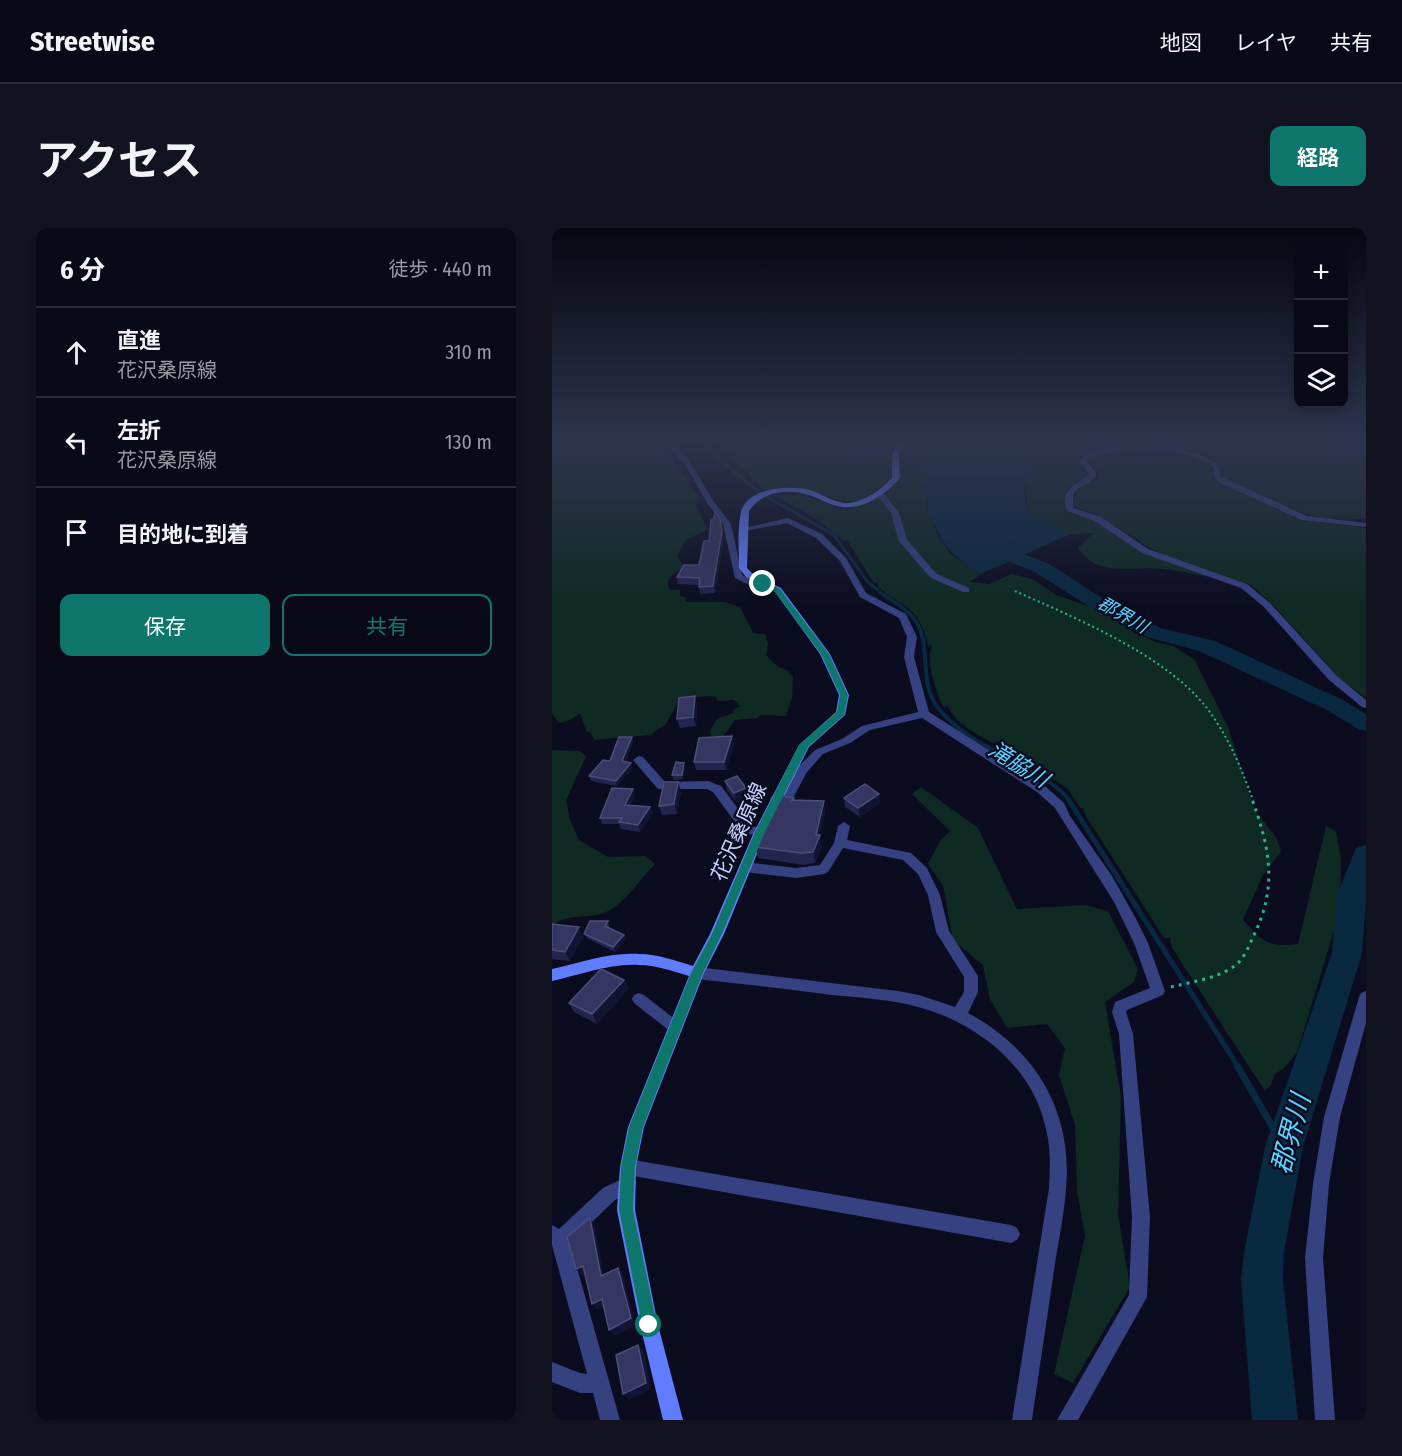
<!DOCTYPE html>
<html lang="ja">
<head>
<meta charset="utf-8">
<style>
	body { margin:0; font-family:"Fira Sans Condensed","Noto Sans JP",sans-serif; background:#121221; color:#f1f3f6 }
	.controls { position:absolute; right:18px; top:18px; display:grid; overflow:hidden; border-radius:12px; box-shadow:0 3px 9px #0003 }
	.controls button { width:54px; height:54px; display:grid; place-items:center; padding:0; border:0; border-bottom:2px solid #292a37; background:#090918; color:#f1f3f6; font:30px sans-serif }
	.stop { position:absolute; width:18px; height:18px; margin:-14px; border:4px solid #0f766e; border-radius:50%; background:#fff }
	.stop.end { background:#0f766e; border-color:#fff; box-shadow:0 2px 6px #0008 }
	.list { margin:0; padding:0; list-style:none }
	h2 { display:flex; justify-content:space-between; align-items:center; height:78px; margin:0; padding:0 24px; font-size:26px }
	h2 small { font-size:20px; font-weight:400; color:#999aa2 }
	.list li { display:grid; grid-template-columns:39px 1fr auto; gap:18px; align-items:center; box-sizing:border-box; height:90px; padding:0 24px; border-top:2px solid #292a37 }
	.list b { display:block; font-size:22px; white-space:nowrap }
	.list p { margin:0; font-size:20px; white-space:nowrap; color:#999aa2 }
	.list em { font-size:20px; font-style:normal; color:#999aa2 }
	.actions { display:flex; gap:12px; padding:18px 24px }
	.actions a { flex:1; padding:14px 0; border:2px solid #0f766e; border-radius:12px; text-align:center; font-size:21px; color:#0f766e }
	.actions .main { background:#0f766e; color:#fff }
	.icon { flex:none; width:33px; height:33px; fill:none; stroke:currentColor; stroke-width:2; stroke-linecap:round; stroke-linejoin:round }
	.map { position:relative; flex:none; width:814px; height:1192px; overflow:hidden; border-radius:12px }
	header { display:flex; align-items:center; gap:36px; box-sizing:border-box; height:84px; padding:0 30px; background:#090918; border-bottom:2px solid #292a37 }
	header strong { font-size:28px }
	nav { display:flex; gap:33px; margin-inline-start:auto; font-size:21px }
	.intro { display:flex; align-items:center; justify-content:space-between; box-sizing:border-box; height:144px; padding:0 36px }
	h1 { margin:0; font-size:42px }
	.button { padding:15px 27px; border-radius:12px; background:#0f766e; color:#fff; font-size:21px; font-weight:700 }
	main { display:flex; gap:36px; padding:0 36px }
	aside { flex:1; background:#090918; border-radius:12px; box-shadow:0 3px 9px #0003 }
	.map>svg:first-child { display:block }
	.green { fill:#0e2a23 }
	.water { fill:#092941 }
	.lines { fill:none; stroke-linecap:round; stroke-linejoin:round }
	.stream-far3 { stroke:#092941; stroke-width:3 }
	.stream-far2 { stroke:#092941; stroke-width:4 }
	.stream-far1 { stroke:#092941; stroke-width:5 }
	.stream { stroke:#092941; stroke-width:7 }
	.river { fill:#092941; fill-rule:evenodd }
	.path-far1 { stroke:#29b590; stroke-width:2; stroke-dasharray:2 3; stroke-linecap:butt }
	.path { stroke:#29b590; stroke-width:3; stroke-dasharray:3 5; stroke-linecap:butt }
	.street { fill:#354180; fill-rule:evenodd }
	.secondary { fill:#617dff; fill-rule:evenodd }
	.wall { fill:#24244e }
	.shaded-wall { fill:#131334 }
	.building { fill:#353661; stroke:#4d4e7a; stroke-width:1.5 }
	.route { fill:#0f766e }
	.labels { text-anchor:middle; stroke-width:5; stroke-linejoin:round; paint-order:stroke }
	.far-water-label { font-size:18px; font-style:italic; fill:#58d3ff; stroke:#0c0c20 }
	.street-label { font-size:21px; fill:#cacfff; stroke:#0c0c20 }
	.water-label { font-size:22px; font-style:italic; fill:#58d3ff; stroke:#0c0c20 }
	.near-water-label { font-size:27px; font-style:italic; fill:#58d3ff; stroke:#0c0c20 }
</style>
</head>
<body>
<header>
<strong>Streetwise</strong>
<nav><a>地図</a><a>レイヤ</a><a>共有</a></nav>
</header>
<div class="intro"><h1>アクセス</h1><a class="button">経路</a></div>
<main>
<aside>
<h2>6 分<small>徒歩 · 440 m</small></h2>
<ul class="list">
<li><svg class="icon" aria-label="ahead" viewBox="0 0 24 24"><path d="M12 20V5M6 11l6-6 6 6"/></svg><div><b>直進</b><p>花沢桑原線</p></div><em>310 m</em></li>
<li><svg class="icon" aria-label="left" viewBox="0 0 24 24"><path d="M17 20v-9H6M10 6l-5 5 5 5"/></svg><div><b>左折</b><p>花沢桑原線</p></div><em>130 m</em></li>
<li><svg class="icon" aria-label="arrive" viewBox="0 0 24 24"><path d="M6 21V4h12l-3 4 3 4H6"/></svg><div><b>目的地に到着</b></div></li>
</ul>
<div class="actions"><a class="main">保存</a><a>共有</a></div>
</aside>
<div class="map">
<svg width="814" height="1192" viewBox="0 0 814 1192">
	<rect width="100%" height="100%" fill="#0c0c20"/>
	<g class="green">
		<path d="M0 213H105L147 269 144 278 155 301 133 313 125 328 132 339C124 345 113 348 117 361L128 362V368L134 369 133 374H173L188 379 201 405 213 406 216 415 214 427 225 438 236 443 241 449 240 470 234 488 209 487 205 490 183 492 172 507 164 512 159 509 158 502 165 491 181 485V482L188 478 182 472 165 473 164 469 158 468 128 471 114 496 98 507 42 512 39 505 34 503 28 485 18 492 7 495 0 486Z"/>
		<path d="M164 213H351C332 223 342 233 339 250L315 271 301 274 281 271 260 263 214 264Z"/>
		<path d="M363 213H395L387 220 389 226 382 227 372 237 378 255 371 261 376 270 374 279 386 307 399 326 412 334V338L429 346 418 354 437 356 460 346 480 351 504 367 548 382 581 404 604 414 621 418 642 431 676 499 702 581 724 609 729 623 710 649 691 692C710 713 716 720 746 716L774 598 784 603 789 631 788 683 745 825 731 841 723 846 719 857 713 863 620 720 618 710H612L532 585V579L529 581 516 561 445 513 441 515C425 506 403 496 396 478L391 479C384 462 373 435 380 417L376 418C367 378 354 382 326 359L325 354 322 355 295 312 292 313 263 290 220 267 247 266 274 274 283 279 295 281 334 266 336 261 348 249 349 236 345 225 351 218Z"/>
		<path d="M504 213H814V290C761 299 720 271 673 252 666 238 665 232 649 226 621 220 550 209 527 231L529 238 537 246 518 258 512 276 518 285 544 293 591 325 659 349C644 347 628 343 613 341 582 337 545 351 526 320L541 305 516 307C503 296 485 295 476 285L473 248 478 242 474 227 483 219Z"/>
		<polygon points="583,220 646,229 658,237 663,252 752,292 814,300 814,470 790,453 722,378 699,357 610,327 545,287 523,279 521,274 526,258 545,251 547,245 536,232 544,228"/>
		<path d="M0 522 27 523 34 528 14 572 18 592 27 612 56 629 94 628 103 636C88 651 70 680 49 686 34 690 11 686 0 699Z"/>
		<polygon points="369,559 426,600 465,681 533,677 556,683 586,741 582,754 553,774 569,869 566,987 578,1059 521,1155 502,1146 533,1008 525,963 523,897 507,847 513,820 495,796 455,800 438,771 431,737 401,712 391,658 376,636 388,613 398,603 360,566"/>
	</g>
	<path class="water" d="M395 213H504L483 219 474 227 478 242C470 253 471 276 479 288L501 296 516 307 429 346 412 338V334C395 322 394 319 385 301 377 285 374 288 376 270L370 264 378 255 371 237 378 232 379 228 389 226 387 218Z"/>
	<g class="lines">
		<polyline class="stream-far3" points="154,213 167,231 208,265 282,307 315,353 334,369"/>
		<path class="stream-far2" d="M332 367C342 374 353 380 361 389 381 414 366 451 384 477 408 511 455 527 489 549 499 555 510 562 517 572"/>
		<polyline class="stream-far1" points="516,571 687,840"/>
		<polyline class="stream" points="686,839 732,919"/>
		<g class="river">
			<polygon points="438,299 444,300 474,327 497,336 558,375 609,400 663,413 791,472 814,486 814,503 806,501 775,482 647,423 595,409 544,383 483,344 460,335 429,304 432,300"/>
			<polygon points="814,617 814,675 810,725 751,919 732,1024 731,1052 746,1192 700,1192 689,1052 692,1024 713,919 780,725 785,667 804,620"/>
		</g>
		<path class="path-far1" d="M463 363C523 390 612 426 654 479 675 506 689 539 701 572"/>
		<path class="path" d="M619 759C639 754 663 751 681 739 691 733 696 720 701 709 726 659 718 621 700 571"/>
		<g class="street">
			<polygon points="113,213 120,213 138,234 162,274 179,296 190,347 202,353 214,354 214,358 197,357 183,350 171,296 155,275 133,236"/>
			<path d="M582 218C612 218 640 220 666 236L669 249 674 251 755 288 814 295V299L750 292 668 255 662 250 661 238C624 216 576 219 536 230L535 233 545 246C537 261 516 255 522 280L549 289 596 321 695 356 718 375 785 448 814 472V480L810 479 777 452 712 379 689 360 590 325 543 293 515 283C507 260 525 257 537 246L527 233C538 219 566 220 582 218Z"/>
			<polygon points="325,264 331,264 347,285 355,312 381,342 385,346 417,360 417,364 411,364 379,350 375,346 347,313 339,285 324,266"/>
			<polygon points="236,290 270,306 294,330 314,365 354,386 365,409 362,429 377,484 493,558 512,575 518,588 560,648 583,689 596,715 613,763 611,767 575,782 574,784 581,806 598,989 595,1069 526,1192 505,1192 577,1067 580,989 567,806 560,784 563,774 598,760 582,715 562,674 503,580 485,564 370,490 318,502 298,515 271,526 255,544 240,572 224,575 220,574 218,571 220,568 232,566 246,539 263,522 290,511 310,498 366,484 352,429 355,409 347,390 308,369 288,333 264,310 235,295 192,303 188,301"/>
			<polygon points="87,528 91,529 113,554 156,553 169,558 199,598 212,601 214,604 212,607 208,608 191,605 161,564 155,561 106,561 81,532"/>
			<path d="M292 594 298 598 295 612 359 625 375 640 388 667 397 703 426 748V764L416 785C483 821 521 883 514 961 512 988 506 1015 502 1042 495 1092 487 1142 480 1192H460L497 960C498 940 499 920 494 901 481 839 426 795 366 779 338 771 309 770 280 767 235 761 190 756 145 751L140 749 138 745 140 741 145 739 346 763 367 767 403 779 412 764V749L384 704 376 667 366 646 351 632 291 620 276 644 272 646 244 650 193 644 189 642 187 639 189 636 193 634 244 640 268 637 282 615 286 598Z"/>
			<polygon points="814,763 814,795 788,889 777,956 771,1030 783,1192 763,1192 753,1030 761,956 772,889 807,769 809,765"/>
			<polygon points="87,765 92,767 129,796 131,800 129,804 124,806 119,804 82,775 80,771 82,767"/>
			<polygon points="76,931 459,997 465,1000 468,1006 465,1012 459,1015 76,947 70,945 68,939 70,933"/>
			<polygon points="76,948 82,950 84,956 82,962 63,972 18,1015 68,1192 48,1192 41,1165 28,1165 0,1154 0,1134 28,1145 35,1146 0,1017 0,997 7,1001 51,960"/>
		</g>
		<path class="secondary" d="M350 213H358L347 224 348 250C334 266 313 281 291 279 278 278 268 270 256 267 236 260 209 264 197 283L195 340 200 345 229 360 278 426 297 467 293 487 257 519 214 604 172 706 152 745 92 899 84 939 83 982 106 1097 131 1192H111L88 1097 65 982 68 939 76 899 137 748C120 743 104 737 87 737 58 735 28 747 0 753V741C28 735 58 724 87 726 106 726 124 733 141 738L158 706 202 604 247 517 284 484 287 467 268 426 223 364 194 349 187 340C187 322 185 302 189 284 195 259 238 257 258 262 271 266 283 276 297 275 315 273 329 261 340 250V224Z"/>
	</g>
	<g class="wall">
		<polygon points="161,292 172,310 163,365 148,366 147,357 126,356 125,349 147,337 157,313"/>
		<polygon points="145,477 144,498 128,500 125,491"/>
		<polygon points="80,509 81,513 74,534 80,540 65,558 39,553 37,548 58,533"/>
		<polygon points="182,516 174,542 144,542 142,534"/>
		<polygon points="133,540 131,551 122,552 120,547"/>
		<polygon points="173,553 196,569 184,574 175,562"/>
		<polygon points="129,563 125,586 110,587 107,578"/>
		<polygon points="327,566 328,575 308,589 293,579 292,570"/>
		<polygon points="83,568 78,577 98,579 101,585 88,604 69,601 67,596 50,596 48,590"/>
		<polygon points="242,570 242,572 272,573 273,585 268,608 270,619 263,635 251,637 206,630 203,619"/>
		<polygon points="56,693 57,698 57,700 74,711 63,724 35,710 32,706"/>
		<polygon points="0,696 31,709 18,733 0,731"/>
		<polygon points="72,752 76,761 45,796 22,784 17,775"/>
	</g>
	<g class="shaded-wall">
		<polygon points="170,303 172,310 163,365 161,358"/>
		<polygon points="143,468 145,477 144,498 141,489"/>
		<polygon points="180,508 182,516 174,542 172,534"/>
		<polygon points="80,509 81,513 72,538 70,533"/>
		<polygon points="79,535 80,540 65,558 64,553"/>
		<polygon points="132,535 133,540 131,551 130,547"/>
		<polygon points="126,554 129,563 125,586 122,576"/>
		<polygon points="194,560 196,569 184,574 182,565"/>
		<polygon points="81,561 83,568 75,584 73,577"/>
		<polygon points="327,566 328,575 308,589 306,580"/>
		<polygon points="272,573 273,585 268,608 270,619 263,635 261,624"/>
		<polygon points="98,579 101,585 88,604 86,597"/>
		<polygon points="27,699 31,709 18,733 13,724"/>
		<polygon points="72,707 74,711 63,724 61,719"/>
		<polygon points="72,752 76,761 45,796 40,786"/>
		<polygon points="38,990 43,997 53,1055 49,1048"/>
		<polygon points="31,1038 36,1045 30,1048 24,1041"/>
		<polygon points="66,1040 71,1046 84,1097 62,1108 57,1102"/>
		<polygon points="50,1071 55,1077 45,1082 40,1076"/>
		<polygon points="86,1117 92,1123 99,1161 77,1172 71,1166"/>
	</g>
	<g class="building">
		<polygon points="163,284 168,290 170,303 161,358 147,359 148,350 125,349 132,337 147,337 152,313 157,313 159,292 161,292"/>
		<polygon points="143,468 141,489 125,491 127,470"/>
		<polygon points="180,508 172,534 142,534 147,510"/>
		<polygon points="67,509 80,509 70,533 79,535 64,553 37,548 51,532 58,533"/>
		<polygon points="124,534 132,535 130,547 120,547"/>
		<polygon points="185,548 194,560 182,565 173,553"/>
		<polygon points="112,554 126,554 122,576 107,578"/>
		<polygon points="313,556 327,566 306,580 292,570"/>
		<polygon points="60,560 81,561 73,577 98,579 86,597 67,594 70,590 48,590"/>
		<polygon points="227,567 242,570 240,572 272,573 264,607 268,607 261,624 249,625 203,619"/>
		<polygon points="38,693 56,693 53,698 72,707 61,719 32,706"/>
		<polygon points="0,696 27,699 13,724 0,722"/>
		<polygon points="49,741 72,752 40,786 17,775"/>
		<polygon points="38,990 49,1048 66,1040 79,1090 57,1102 50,1071 40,1076 31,1038 24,1041 15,1009"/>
		<polygon points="86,1117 94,1155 71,1166 64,1127"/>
	</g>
	<linearGradient id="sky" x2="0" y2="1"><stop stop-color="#070712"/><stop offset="0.56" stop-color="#2e344e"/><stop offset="1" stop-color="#2e344e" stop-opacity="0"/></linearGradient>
	<rect width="814" height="380" fill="url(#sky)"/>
	<polygon class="route" points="211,353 228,361 277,426 296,467 292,487 256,519 213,604 170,706 151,745 91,899 83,939 81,982 105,1097 103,1102 97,1104 92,1102 90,1097 67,982 69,939 77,899 139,745 160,706 203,604 247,517 285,484 288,467 269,426 223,364 209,357"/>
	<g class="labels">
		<g class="far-water-label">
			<text transform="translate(571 387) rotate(30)" y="6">郡界川</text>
		</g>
		<g class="street-label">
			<text transform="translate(187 604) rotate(-66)" y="7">花沢桑原線</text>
		</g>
		<g class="water-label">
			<text transform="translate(467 536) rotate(32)" y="8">滝脇川</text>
		</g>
		<g class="near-water-label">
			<text transform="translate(739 906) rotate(-75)" y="9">郡界川</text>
		</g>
	</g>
</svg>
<div class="controls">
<button>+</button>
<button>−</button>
<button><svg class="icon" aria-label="layers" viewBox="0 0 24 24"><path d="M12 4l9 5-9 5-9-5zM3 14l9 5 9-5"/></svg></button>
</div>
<div class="stop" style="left:97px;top:1097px"></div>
<div class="stop end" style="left:211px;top:356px"></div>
</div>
</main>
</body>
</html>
